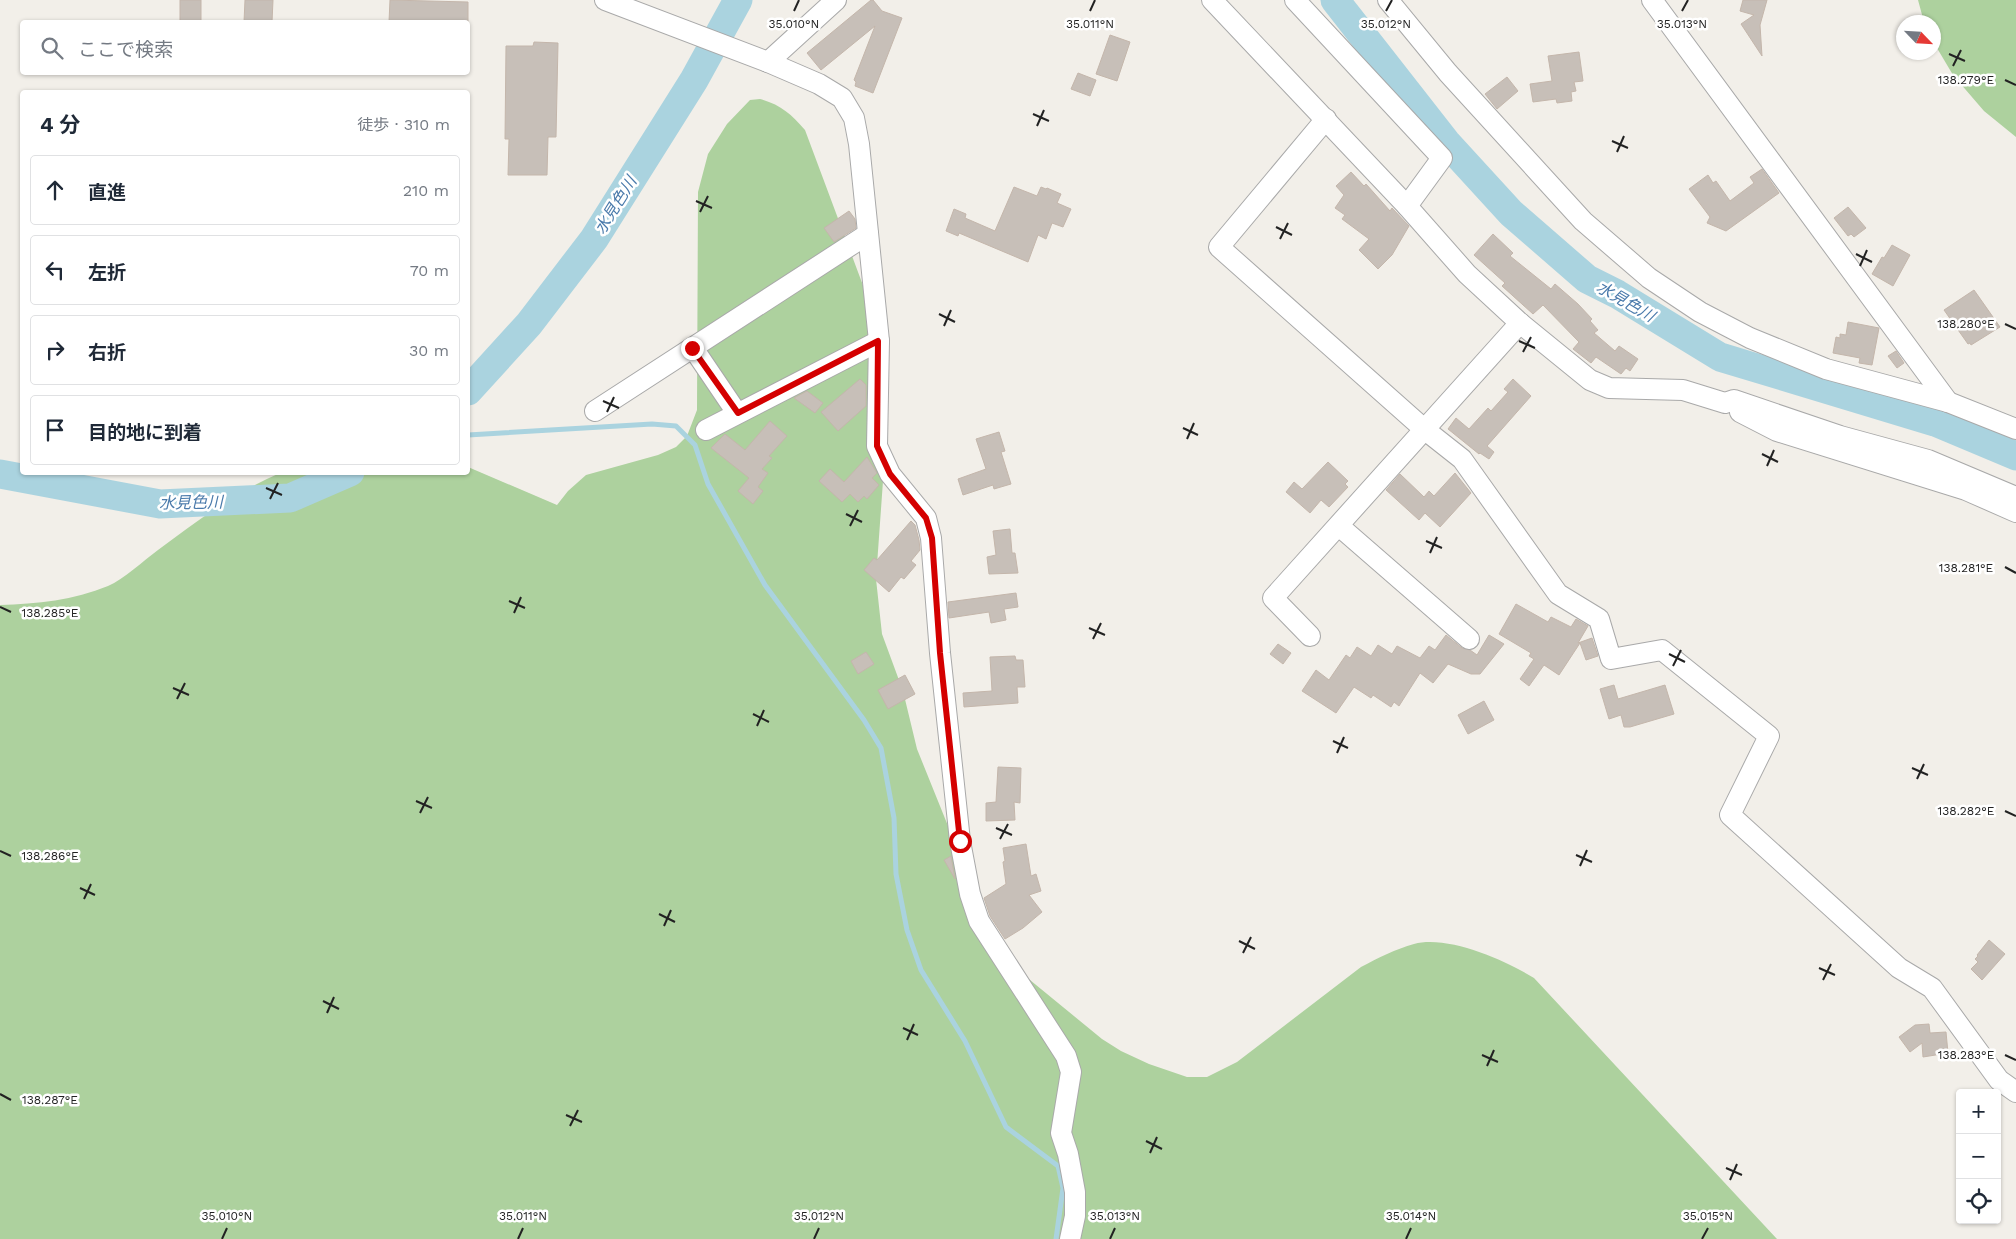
<!DOCTYPE html>
<html lang="ja">
<head>
<meta charset="utf-8">
<style>
	body { margin:0; font-family:"Work Sans","Noto Sans JP",sans-serif; background:#f6f6f7; color:#1f2937 }
	.controls { position:absolute; right:15px; bottom:15px; display:grid; overflow:hidden; border-radius:5px; box-shadow:0 1px 4px #0004 }
	.controls button { width:45px; height:45px; display:grid; place-items:center; padding:0; border:0; border-bottom:1px solid #e0e1e3; background:#fff; color:#1f2937; font:25px sans-serif }
	.compass { position:absolute; left:1896px; top:15px; width:45px; height:45px; border-radius:50%; background:#fff; box-shadow:0 1px 4px #0004; rotate:115deg }
	.stop { position:absolute; width:15px; height:15px; margin:-11px; border:4px solid #d40000; border-radius:50%; background:#fff }
	.stop.end { background:#d40000; border-color:#fff; box-shadow:0 1px 5px #0008 }
	.list { margin:0; padding:0; list-style:none }
	h2 { display:flex; justify-content:space-between; align-items:center; height:65px; margin:0; padding:0 20px; font-size:21px }
	h2 small { font-size:16px; font-weight:400; color:#747a83 }
	.list li { display:grid; grid-template-columns:32px 1fr auto; gap:15px; align-items:center; box-sizing:border-box; height:70px; margin:0 10px 10px; padding:0 10px; border:1px solid #e0e1e3; border-radius:5px }
	.list b { display:block; font-size:19px; white-space:nowrap }
	.list em { font-size:16px; font-style:normal; color:#747a83 }
	.icon { flex:none; width:28px; height:28px; fill:none; stroke:currentColor; stroke-width:2; stroke-linecap:round; stroke-linejoin:round }
	.map { position:relative; flex:none; width:2016px; height:1239px; overflow:hidden }
	.search { position:absolute; background:#fff; box-shadow:0 1px 4px #0004; left:20px; top:20px; width:450px; height:55px; display:flex; align-items:center; gap:12px; box-sizing:border-box; padding:0 18px; border-radius:5px; color:#747a83; font-size:19px }
	.panel { position:absolute; background:#fff; box-shadow:0 1px 4px #0004; left:20px; top:90px; width:450px; height:385px; border-radius:5px }
	.map>svg:first-child { display:block }
	.forest { fill:#add19e }
	.lines { fill:none; stroke-linecap:round; stroke-linejoin:round }
	.stream { stroke:#aad3df; stroke-width:5 }
	.river { stroke:#aad3df; stroke-width:29 }
	.building { fill:#c7bfb8; stroke:#c4b6ab }
	.minor-casing { stroke:#a9a9a9; stroke-width:22 }
	.minor { stroke:#fff; stroke-width:20 }
	.route { stroke:#d40000; stroke-width:6 }
	.ticks { fill:none; stroke:#222; stroke-width:2 }
	.labels { text-anchor:middle; stroke-width:5; stroke-linejoin:round; paint-order:stroke }
	.water-label { font-size:16px; font-style:italic; fill:#4a7aab; stroke:#fff }
	.ticks-label { font-size:12px; text-anchor:middle; fill:#222; stroke:#fff; stroke-width:5; stroke-linejoin:round; paint-order:stroke }
</style>
</head>
<body>
<div class="map">
<svg width="2016" height="1239" viewBox="0 0 2016 1239">
	<rect width="100%" height="100%" fill="#f2efe9"/>
	<g class="forest">
		<polygon points="1918,0 2016,0 2016,137 1984,111 1953,75 1934,43 1934,22 1924,22"/>
		<path d="M760 99C781 105 791 114 805 130L883 339V481L876 579 882 634 903 691 917 749 994 940 1019 971 1102 1039 1121 1051 1149 1064 1187 1077H1207L1237 1062 1361 967C1378 958 1396 949 1414 944 1448 935 1505 960 1534 978L1777 1239H0V605C37 604 74 600 108 586 124 579 143 561 158 550 197 521 236 492 280 473L468 472V467L557 505 568 491 586 475 658 455 676 447 687 436 697 410 698 192 708 154 727 124 750 100Z"/>
	</g>
	<g class="lines">
		<polyline class="stream" points="468,435 652,424 676,426 695,445 708,484 765,585 864,720 881,748 894,818 896,874 907,930 921,970 965,1041 1006,1127 1058,1166 1063,1188 1056,1239"/>
		<g class="river">
			<polyline points="1335,0 1446,142 1511,213 1587,279 1617,294 1720,357 1935,422 2016,456"/>
			<polyline points="468,391 529,324 594,239 694,80 738,0"/>
			<polyline points="0,474 160,504 290,498 350,472"/>
		</g>
	</g>
	<g class="building">
		<rect x="180" y="0" width="21" height="22"/>
		<polygon points="245,0 273,0 272,22 244,22"/>
		<polygon points="390,0 468,2 468,22 389,22"/>
		<polygon points="871,0 873,0 882,11 902,18 873,93 855,86 856,82 854,80 875,26 821,70 807,53"/>
		<polygon points="1743,0 1767,0 1760,25 1762,56 1741,24 1754,15 1740,11"/>
		<polygon points="1110,35 1130,42 1117,81 1096,74"/>
		<polygon points="534,42 558,43 556,137 548,137 547,175 508,175 509,139 505,139 506,46 533,46"/>
		<polygon points="1579,52 1583,81 1574,82 1576,91 1571,92 1572,101 1557,103 1556,99 1533,102 1530,84 1552,81 1548,56"/>
		<polygon points="1078,73 1096,80 1090,96 1071,89"/>
		<polygon points="1507,77 1518,91 1497,109 1485,94"/>
		<polygon points="1762,169 1779,193 1726,231 1707,223 1710,217 1689,189 1708,175 1713,183 1716,181 1730,201 1754,183 1750,177"/>
		<polygon points="1351,172 1364,186 1366,184 1390,211 1392,208 1409,226 1392,255 1378,269 1359,250 1369,239 1342,219 1345,215 1335,208 1344,195 1336,186"/>
		<polygon points="1014,187 1037,196 1041,187 1046,189 1047,188 1061,194 1057,203 1071,209 1063,227 1052,223 1046,239 1038,235 1028,262 959,233 958,236 946,231 954,209 966,214 965,218 995,231"/>
		<polygon points="1848,207 1866,228 1854,237 1851,234 1848,236 1834,218"/>
		<polygon points="849,211 855,219 856,228 834,242 824,228"/>
		<polygon points="1493,234 1513,253 1510,256 1551,289 1555,284 1578,304 1592,319 1590,321 1598,330 1594,333 1615,351 1619,346 1638,359 1630,371 1626,368 1621,374 1596,357 1591,363 1573,349 1579,342 1543,305 1533,314 1502,286 1505,283 1474,255"/>
		<polygon points="1892,245 1910,255 1893,286 1872,274 1882,257 1884,258"/>
		<polygon points="1974,290 2000,327 1971,345 1970,343 1968,344 1944,310"/>
		<polygon points="1848,322 1879,328 1872,365 1859,363 1860,358 1833,353 1836,337 1840,338 1840,334 1846,335"/>
		<polygon points="1896,351 1904,363 1897,368 1888,356"/>
		<polygon points="860,379 866,385 866,406 838,431 821,412"/>
		<polygon points="1513,379 1531,396 1487,446 1494,452 1489,459 1480,453 1479,454 1448,429 1456,418 1469,429 1488,408 1491,411 1508,392 1504,389"/>
		<polygon points="807,391 823,403 815,413 794,398"/>
		<polygon points="770,421 787,436 769,456 772,458 762,469 768,473 758,487 763,491 753,504 738,491 749,478 711,448 725,434 745,450"/>
		<polygon points="999,432 1005,451 1001,452 1011,484 994,489 993,485 963,495 958,479 986,469 976,439"/>
		<polygon points="867,457 877,473 872,478 879,485 867,499 864,496 858,502 850,494 842,502 819,481 830,469 844,482"/>
		<polygon points="1328,462 1348,481 1345,484 1348,487 1329,507 1321,500 1310,513 1286,492 1294,482 1302,489"/>
		<polygon points="1455,473 1471,493 1440,527 1425,513 1419,520 1386,490 1400,474 1424,497 1429,491 1434,496"/>
		<polygon points="911,521 915,525 919,540 920,550 911,561 916,565 904,579 901,577 889,592 864,570 874,558 877,560"/>
		<polygon points="1010,529 1012,553 1015,553 1018,573 989,574 987,557 996,555 993,531"/>
		<polygon points="1016,593 1018,607 1004,609 1006,620 991,623 989,612 949,618 948,602"/>
		<polygon points="1516,604 1548,622 1551,617 1571,627 1576,619 1588,626 1578,643 1592,638 1598,656 1586,660 1580,643 1559,675 1544,665 1529,686 1520,679 1534,659 1529,656 1531,653 1499,634"/>
		<polygon points="1446,635 1462,648 1470,650 1477,655 1489,635 1504,644 1480,674 1471,674 1448,664 1433,683 1420,673 1399,706 1394,702 1391,707 1373,695 1371,698 1354,687 1336,713 1302,691 1316,670 1329,680 1346,655 1350,658 1357,647 1371,656 1378,645 1392,654 1397,646 1420,658 1429,646 1435,650"/>
		<polygon points="1278,644 1291,653 1283,664 1270,654"/>
		<polygon points="866,652 874,664 858,674 851,661"/>
		<polygon points="1015,656 1016,660 1023,660 1025,687 1017,687 1018,703 964,707 963,693 992,691 990,657"/>
		<polygon points="905,675 915,694 888,709 878,690"/>
		<polygon points="1614,685 1618,699 1665,685 1674,714 1630,727 1624,727 1621,715 1609,719 1600,689"/>
		<polygon points="1484,701 1494,720 1468,734 1458,715"/>
		<polygon points="998,767 1021,768 1020,803 1014,802 1015,820 986,821 986,803 996,802"/>
		<polygon points="1026,844 1031,876 1036,874 1041,891 1029,895 1042,912 1023,928 1005,939 990,916 984,898 1006,884 1003,862 1005,861 1003,848"/>
		<polygon points="951,856 955,879 944,860"/>
		<polygon points="1989,940 2005,954 1982,980 1971,969 1978,962 1975,959 1978,956 1977,955"/>
		<polygon points="1929,1024 1930,1033 1946,1032 1948,1053 1923,1057 1922,1043 1910,1052 1899,1037 1915,1025"/>
	</g>
	<g class="lines">
		<defs>
			<g id="minor">
				<polyline points="605,0 768,62 819,84 842,98 854,118 859,144 879,341 877,446 890,474 926,518 931,538 940,653 960,841 970,894 979,921 1066,1056 1071,1072 1061,1133 1068,1154 1075,1192 1075,1216 1070,1239"/>
				<polyline points="1212,0 1407,206 1467,274 1520,323 1590,380 1609,388 1683,390 1725,403 1734,400 1840,436 1928,460 2016,497"/>
				<polyline points="1295,0 1442,158 1407,206"/>
				<polyline points="1388,0 1448,73 1583,221 1649,278 1700,312 1750,338 1826,369 1948,402 2016,429"/>
				<polyline points="1652,0 1948,402"/>
				<polyline points="768,62 836,0"/>
				<polyline points="1326,119 1219,247 1424,429 1462,459 1558,594 1599,619 1611,659 1662,650 1769,736 1730,815 1899,968 1932,988 1999,1080 2016,1092"/>
				<polyline points="693,348 737,413"/>
				<polyline points="595,411 868,234"/>
				<polyline points="1740,412 1777,431 1966,490 2016,512"/>
				<polyline points="706,430 879,341"/>
				<polyline points="1339,526 1469,639"/>
				<polyline points="1310,636 1273,598 1520,323"/>
			</g>
		</defs>
		<use href="#minor" class="minor-casing"/>
		<use href="#minor" class="minor"/>
	</g>
	<g class="lines">
		<polyline class="route" points="692,348 738,413 878,341 877,446 890,474 926,518 932,538 940,653 960,841"/>
	</g>
	<path class="ticks" d="M794 11 799 0M1090 11 1095 0M1386 11 1392 0M1682 11 1688 0M1949 54 1965 61M1953 66 1961 50M2005 80 2016 85M1033 114 1049 121M1037 126 1044 110M1612 141 1628 148M1617 152 1624 136M696 201 712 208M700 212 708 196M1276 227 1292 235M1280 239 1288 223M1856 254 1872 262M1860 266 1867 250M939 314 955 322M2005 324 2016 329M944 326 951 310M1519 341 1535 348M1523 352 1531 337M603 401 619 408M607 412 614 397M1183 428 1198 435M1187 439 1194 423M1762 454 1778 462M1767 466 1774 450M266 488 282 495M270 499 278 483M846 514 862 522M850 526 858 510M1426 541 1442 548M1430 553 1437 537M2005 567 2016 573M509 601 525 608M0 607 11 612M514 613 521 597M1089 628 1105 635M1093 639 1101 623M1669 654 1685 662M1673 666 1681 650M173 688 189 695M177 699 185 683M753 714 769 722M757 726 764 710M1333 741 1348 748M1337 753 1344 737M1912 768 1928 775M1917 779 1924 764M416 801 432 808M2005 811 2016 816M420 813 428 797M996 828 1012 835M1000 839 1008 824M0 851 11 856M1576 855 1592 862M1580 866 1587 850M80 888 95 895M84 899 91 884M659 914 675 922M664 926 671 910M1239 941 1255 949M1243 953 1251 937M1819 968 1835 975M1823 980 1831 964M323 1001 339 1009M327 1013 334 997M903 1028 918 1035M907 1040 914 1024M1482 1055 1498 1062M2005 1055 2016 1060M1487 1066 1494 1050M0 1094 11 1100M566 1115 582 1122M570 1126 578 1110M1146 1141 1162 1149M1150 1153 1157 1137M1726 1168 1742 1175M1730 1180 1737 1164M222 1239 227 1228M518 1239 523 1228M814 1239 819 1228M1110 1239 1115 1228M1406 1239 1411 1228M1702 1239 1708 1228"/>
	<g class="labels">
		<g class="water-label">
			<text transform="translate(615 205) rotate(-58)" y="6">水見色川</text>
			<text transform="translate(1626 301) rotate(30)" y="6">水見色川</text>
			<text transform="translate(191 502) rotate(-1)" y="6">水見色川</text>
		</g>
	</g>
	<g class="ticks-label">
		<text x="794" y="28">35.010°N</text>
		<text x="1090" y="28">35.011°N</text>
		<text x="1386" y="28">35.012°N</text>
		<text x="1682" y="28">35.013°N</text>
		<text x="1966" y="84">138.279°E</text>
		<text x="1966" y="328">138.280°E</text>
		<text x="1966" y="572">138.281°E</text>
		<text x="50" y="617">138.285°E</text>
		<text x="1966" y="815">138.282°E</text>
		<text x="50" y="860">138.286°E</text>
		<text x="1966" y="1059">138.283°E</text>
		<text x="50" y="1104">138.287°E</text>
		<text x="523" y="1220">35.011°N</text>
		<text x="819" y="1220">35.012°N</text>
		<text x="1115" y="1220">35.013°N</text>
		<text x="1411" y="1220">35.014°N</text>
		<text x="227" y="1220">35.010°N</text>
		<text x="1708" y="1220">35.015°N</text>
	</g>
</svg>
<div class="controls">
<button>+</button>
<button>−</button>
<button><svg class="icon" aria-label="locate" viewBox="0 0 24 24"><circle cx="12" cy="12" r="6"/><path d="M12 2v4M12 18v4M2 12h4M18 12h4"/></svg></button>
</div>
<svg class="compass" viewBox="-18 -18 36 36"><path d="M0-13l5 13h-10z" fill="#e53935"/><path d="M0 13l5-13h-10z" fill="#747a83"/></svg>
<div class="stop" style="left:960px;top:841px"></div>
<div class="stop end" style="left:692px;top:348px"></div>
<div class="search"><svg class="icon" aria-label="search" viewBox="0 0 24 24"><circle cx="10" cy="10" r="6"/><path d="M15 15l6 6"/></svg>ここで検索</div>
<section class="panel">
<h2>4 分<small>徒歩 · 310 m</small></h2>
<ul class="list">
<li><svg class="icon" aria-label="ahead" viewBox="0 0 24 24"><path d="M12 20V5M6 11l6-6 6 6"/></svg><div><b>直進</b></div><em>210 m</em></li>
<li><svg class="icon" aria-label="left" viewBox="0 0 24 24"><path d="M17 20v-9H6M10 6l-5 5 5 5"/></svg><div><b>左折</b></div><em>70 m</em></li>
<li><svg class="icon" aria-label="right" viewBox="0 0 24 24"><path d="M7 20v-9h11M14 6l5 5-5 5"/></svg><div><b>右折</b></div><em>30 m</em></li>
<li><svg class="icon" aria-label="arrive" viewBox="0 0 24 24"><path d="M6 21V4h12l-3 4 3 4H6"/></svg><div><b>目的地に到着</b></div></li>
</ul>
</section>
</div>
</body>
</html>
